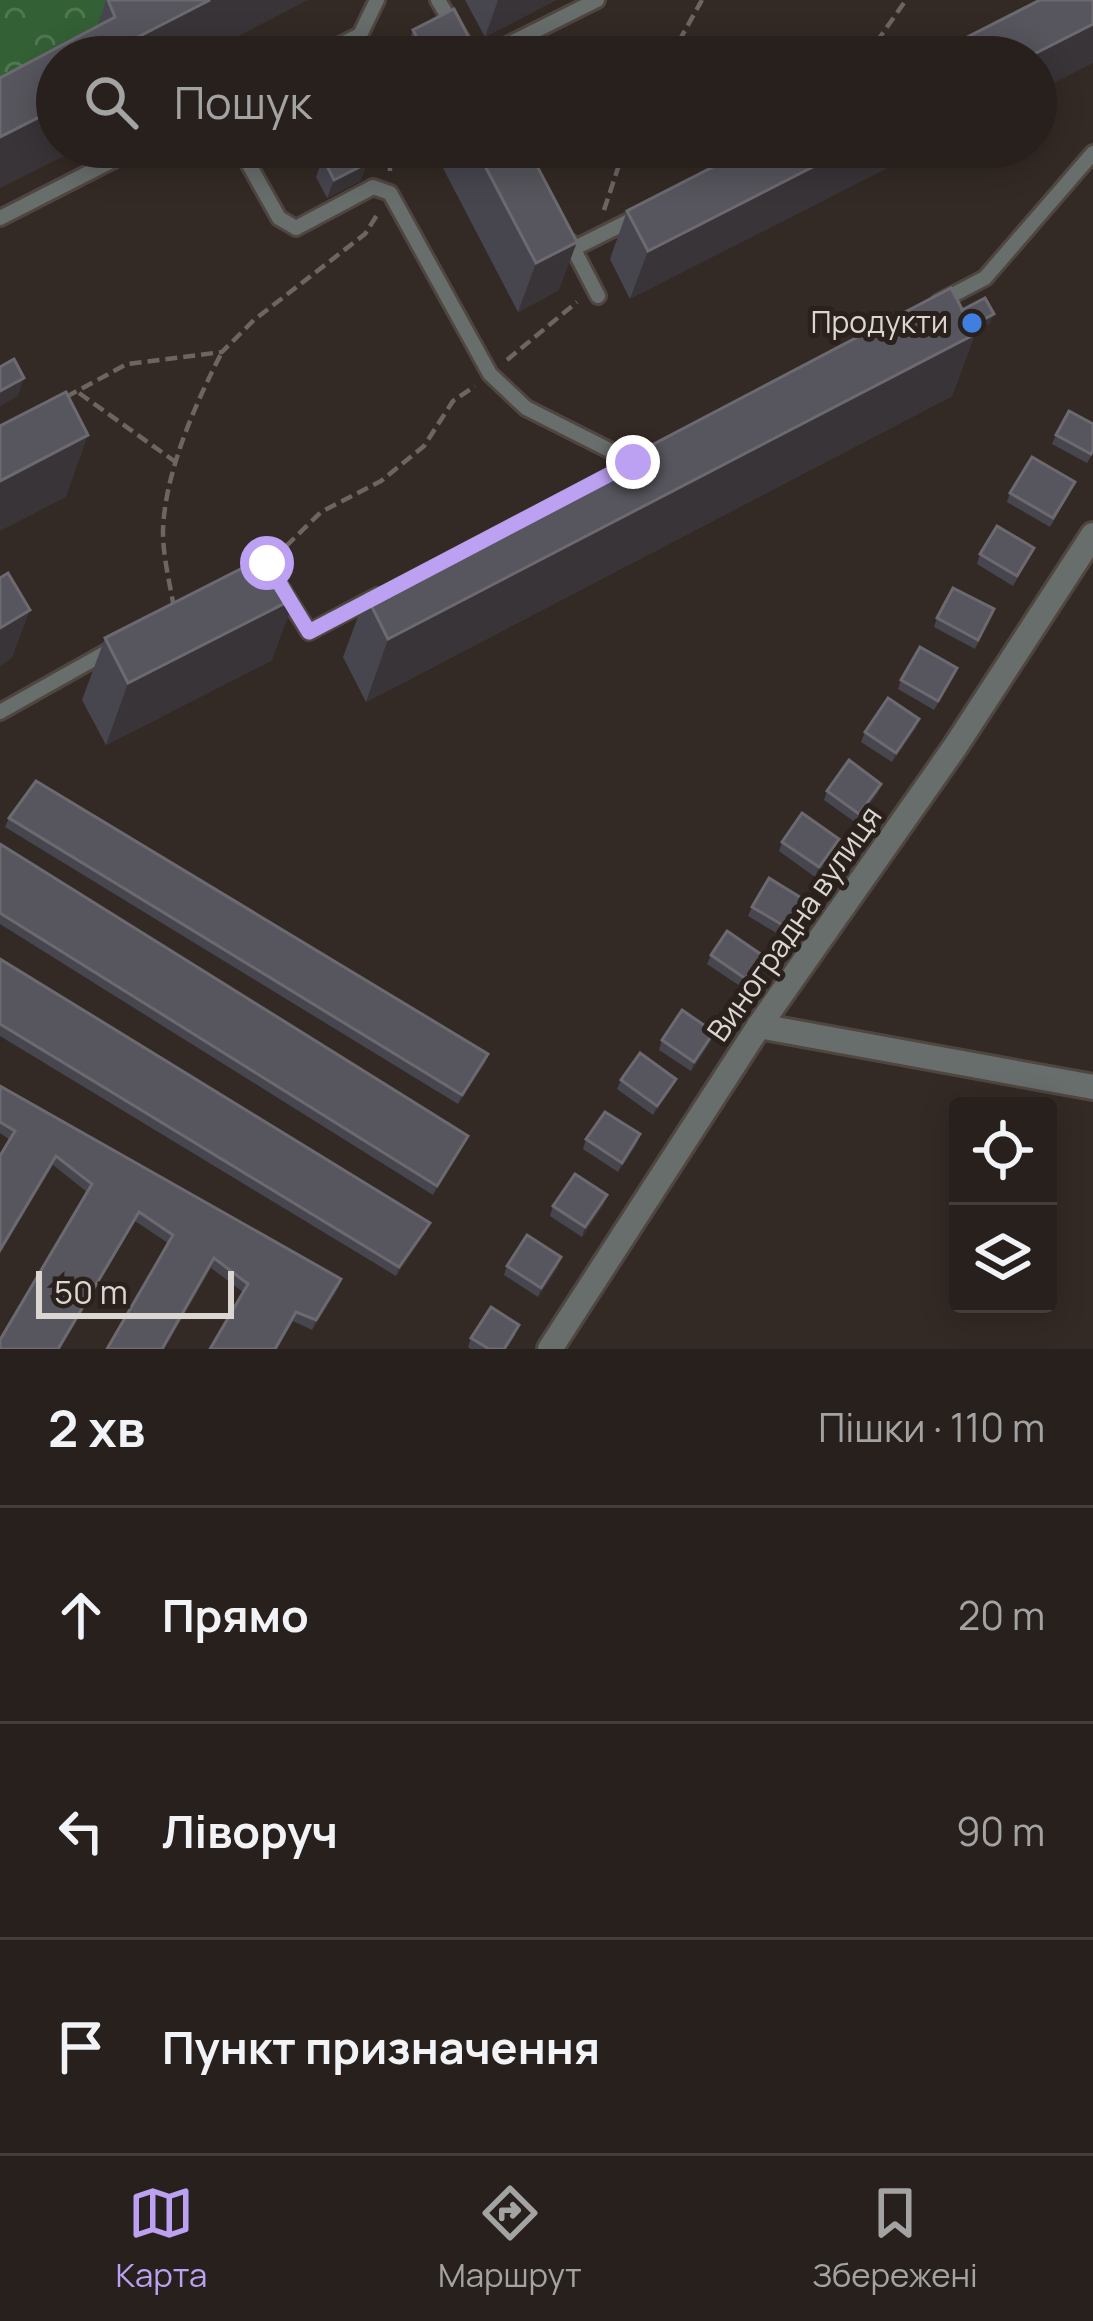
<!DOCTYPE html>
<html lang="uk">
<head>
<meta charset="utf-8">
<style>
	body { margin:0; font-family:Manrope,sans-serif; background:#332d29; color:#f1f3f6 }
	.controls { position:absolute; right:36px; bottom:36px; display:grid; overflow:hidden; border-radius:12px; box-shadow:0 6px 30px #0003 }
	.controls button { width:108px; height:108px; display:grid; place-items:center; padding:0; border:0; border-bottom:3px solid #433e3b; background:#27201c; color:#f1f3f6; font:60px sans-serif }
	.scale { position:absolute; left:36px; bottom:30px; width:198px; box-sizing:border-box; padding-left:12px; border:6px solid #dcd6d3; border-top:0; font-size:33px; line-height:42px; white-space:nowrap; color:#dcd6d3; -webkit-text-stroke:9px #2a211c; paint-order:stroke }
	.stop { position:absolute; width:36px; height:36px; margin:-27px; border:9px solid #bca0f2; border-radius:50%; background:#fff }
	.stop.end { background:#bca0f2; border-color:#fff; box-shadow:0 3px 12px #0008 }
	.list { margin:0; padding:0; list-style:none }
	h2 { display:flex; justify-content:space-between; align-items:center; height:156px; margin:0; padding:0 48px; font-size:51px }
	h2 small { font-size:39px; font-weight:400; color:#a4a3a3 }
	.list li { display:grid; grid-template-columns:78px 1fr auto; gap:36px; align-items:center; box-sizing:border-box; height:216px; padding:0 48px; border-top:3px solid #433e3b }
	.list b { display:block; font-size:45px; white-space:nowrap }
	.list em { font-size:39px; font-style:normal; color:#a4a3a3 }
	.icon { flex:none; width:66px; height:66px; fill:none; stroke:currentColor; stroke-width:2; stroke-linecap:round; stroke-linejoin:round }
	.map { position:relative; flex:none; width:1093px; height:1349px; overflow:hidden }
	.search { position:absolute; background:#27201c; box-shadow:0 6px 30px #0003; left:36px; right:36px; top:36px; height:132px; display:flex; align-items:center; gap:30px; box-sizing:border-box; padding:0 42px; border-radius:66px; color:#a4a3a3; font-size:45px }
	.sheet { height:804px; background:#27201c }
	nav { display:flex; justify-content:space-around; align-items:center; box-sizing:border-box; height:168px; border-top:3px solid #433e3b; background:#27201c; font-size:33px; color:#a4a3a3 }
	nav a { display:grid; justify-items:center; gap:6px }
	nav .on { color:#bca0f2 }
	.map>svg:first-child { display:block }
	.forest { fill:url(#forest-crowns) }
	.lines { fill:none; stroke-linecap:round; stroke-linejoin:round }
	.lane-casing { stroke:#4f4641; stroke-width:20 }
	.street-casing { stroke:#4f4641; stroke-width:30 }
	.path { stroke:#6e6561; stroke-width:4.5; stroke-dasharray:12 6; stroke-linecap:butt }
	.lane { stroke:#686e6c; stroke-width:14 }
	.street { stroke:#686e6c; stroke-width:24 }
	.wall { fill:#47464f }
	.shaded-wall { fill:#393438 }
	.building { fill:#57555d; stroke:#6c6a70; stroke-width:3 }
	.route { stroke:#bca0f2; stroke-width:15 }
	.shop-dot { fill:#3f7fe0; stroke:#2a211c; stroke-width:4.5 }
	.labels { text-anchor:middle; stroke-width:10; stroke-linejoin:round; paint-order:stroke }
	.poi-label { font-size:30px; fill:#dcd6d3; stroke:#2a211c; text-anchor:end }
	.street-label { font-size:30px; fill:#dcd6d3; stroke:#2a211c }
</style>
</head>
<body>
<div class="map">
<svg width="1093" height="1349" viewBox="0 0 1093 1349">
	<defs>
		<pattern id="forest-crowns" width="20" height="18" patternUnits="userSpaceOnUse" patternTransform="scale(3)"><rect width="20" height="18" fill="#346036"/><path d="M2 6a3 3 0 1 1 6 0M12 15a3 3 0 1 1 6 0" fill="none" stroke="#517652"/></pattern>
	</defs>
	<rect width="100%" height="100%" fill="#342a25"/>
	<polygon class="forest" points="0,0 191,0 57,57 0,94"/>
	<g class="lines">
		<defs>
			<g id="lane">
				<polyline points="438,0 472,57"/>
				<polyline points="316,57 360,35 377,0"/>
				<polyline points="483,57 597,0"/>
				<polyline points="239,147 279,218 296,228 373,187 390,193 490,374 526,408 633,462"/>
				<polyline points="0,218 139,147"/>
				<polyline points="570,242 598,296"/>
				<polyline points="573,249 639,216"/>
				<polyline points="939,302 985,278 1093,153"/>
				<polyline points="282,589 309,632 377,596"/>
				<polyline points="0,712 112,649"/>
			</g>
			<g id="street">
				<polyline points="759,1026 1093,1087"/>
				<polyline points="550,1349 759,1026 955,747 1093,535"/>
			</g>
		</defs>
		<use href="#lane" class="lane-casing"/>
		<use href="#street" class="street-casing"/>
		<g class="path">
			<polyline points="670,57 702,0"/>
			<polyline points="866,57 906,0"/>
			<polyline points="389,147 390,171"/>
			<polyline points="604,210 625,147"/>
			<polyline points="507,360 577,302"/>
			<polyline points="79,393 177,463"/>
			<polyline points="66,397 127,364 222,352 254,320 365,234 377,215"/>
			<polyline points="273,559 321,512 381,481 424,446 453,401 475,386"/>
			<path d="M174 608C170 584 163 557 163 532 164 474 196 402 222 352"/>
		</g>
		<use href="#lane" class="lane"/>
		<use href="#street" class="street"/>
	</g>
	<g class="wall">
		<polygon points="106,0 308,0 57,57 97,27"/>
		<polygon points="465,0 556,0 485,37"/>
		<polygon points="413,30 479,57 403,57"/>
		<polygon points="432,147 527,147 559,290 518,312"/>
		<polygon points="752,147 630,299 610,259 627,211"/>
		<polygon points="323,158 367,163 360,181 327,198 316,177"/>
		<polygon points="962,310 990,323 974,332 975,334 952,396 366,702 343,657 366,595"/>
		<polygon points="1056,435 1093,453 1087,463 1052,444"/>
		<polygon points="1071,491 1050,527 1007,502 1010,493"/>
		<polygon points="1034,548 1013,586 977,564 980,554"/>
		<polygon points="994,609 975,649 934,627 937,618"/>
		<polygon points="105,638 272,660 106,745 82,700"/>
		<polygon points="953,677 934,710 898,689 901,680"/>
		<polygon points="916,728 892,762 861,742 865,732"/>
		<polygon points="827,791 878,793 856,823 824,800"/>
		<polygon points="9,818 488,1054 485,1063 458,1104 5,827"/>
		<polygon points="839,839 835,848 815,877 779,851 782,842"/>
		<polygon points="0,844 464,1145 433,1195 0,924"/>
		<polygon points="752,907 800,908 783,937 748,916"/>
		<polygon points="711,955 762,955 759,964 743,988 707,964"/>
		<polygon points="0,959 430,1223 426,1232 396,1276 0,1036"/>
		<polygon points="662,1040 711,1041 691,1071 659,1050"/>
		<polygon points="621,1080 672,1088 653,1115 617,1089"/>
		<polygon points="0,1086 341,1279 338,1289 312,1330 293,1321 277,1349 210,1349 243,1292 211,1268 164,1349 107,1349 168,1243 135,1221 60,1349 0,1349 87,1192 53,1165 0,1253 0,1156 10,1140 0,1133"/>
		<polygon points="586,1139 637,1144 618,1172 583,1149"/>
		<polygon points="604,1204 582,1237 550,1216 553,1206"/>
		<polygon points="507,1266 558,1267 538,1297 504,1275"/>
		<polygon points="516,1334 506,1349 471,1349 468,1347 471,1338"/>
	</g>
	<g class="shaded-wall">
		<polygon points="210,0 308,0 198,57 126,57 132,40"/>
		<polygon points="498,0 556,0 485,37"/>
		<polygon points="1093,24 1093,63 1036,92 1036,57 1028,57"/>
		<polygon points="57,108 57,147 82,147 0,188 0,137"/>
		<polygon points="852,147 929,147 630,299 648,251"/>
		<polygon points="367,163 360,181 327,198 334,180"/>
		<polygon points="577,242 559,290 518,312 536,263"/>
		<polygon points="994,314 990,323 962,338 966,329"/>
		<polygon points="975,334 952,396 366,702 388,639"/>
		<polygon points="24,378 18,396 0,406 0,391"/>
		<polygon points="88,435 66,497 0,531 0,481"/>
		<polygon points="295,598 272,660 106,745 128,683"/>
		<polygon points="30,610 12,658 0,666 0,628"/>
		<polygon points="919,719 916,728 892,762 896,753"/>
		<polygon points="881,784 878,793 856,823 859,814"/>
		<polygon points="839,839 835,848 815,877 819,867"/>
		<polygon points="714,1032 711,1041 691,1071 694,1062"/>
		<polygon points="488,1054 485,1063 458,1104 462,1095"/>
		<polygon points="676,1079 672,1088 653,1115 657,1106"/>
		<polygon points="640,1134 637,1144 618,1172 622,1163"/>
		<polygon points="468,1136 464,1145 433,1195 437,1186"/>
		<polygon points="56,1156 53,1165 0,1253 0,1250"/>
		<polygon points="607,1195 604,1204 582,1237 585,1227"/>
		<polygon points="139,1212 135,1221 60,1349 58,1349"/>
		<polygon points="430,1223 426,1232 396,1276 399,1267"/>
		<polygon points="561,1257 558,1267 538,1297 541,1288"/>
		<polygon points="214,1258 211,1268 164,1349 162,1349"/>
		<polygon points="341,1279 338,1289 312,1330 316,1320"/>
	</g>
	<g class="building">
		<polygon points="108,0 210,0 132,40 142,57 57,57 57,108 0,137 0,78 115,17"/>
		<polygon points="1040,0 1093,0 1093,24 1028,57 928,57"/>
		<polygon points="454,9 479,57 427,57 413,30"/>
		<polygon points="346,147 359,147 367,163 334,180 323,158"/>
		<polygon points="475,147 527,147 577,242 536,263"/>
		<polygon points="752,147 852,147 648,251 627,211"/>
		<polygon points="951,288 975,334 388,639 366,595"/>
		<polygon points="985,298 994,314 971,326 962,310"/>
		<polygon points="14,359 24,378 0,391 0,367"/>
		<polygon points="66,392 88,435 0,481 0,426"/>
		<polygon points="1069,411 1093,424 1093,450 1091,454 1056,435"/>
		<polygon points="1032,457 1075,482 1053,518 1010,493"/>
		<polygon points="997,526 1034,548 1017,576 980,554"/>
		<polygon points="272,553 295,598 128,683 105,638"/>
		<polygon points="8,573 30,610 0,628 0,578"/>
		<polygon points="953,588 994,609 978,640 937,618"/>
		<polygon points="920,647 957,668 938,701 901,680"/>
		<polygon points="888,698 919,719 896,753 865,732"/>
		<polygon points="849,760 881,784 859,814 827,791"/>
		<polygon points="36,781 488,1054 462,1095 9,818"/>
		<polygon points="802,813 839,839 819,867 782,842"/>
		<polygon points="0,844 468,1136 437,1186 0,913"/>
		<polygon points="769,878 803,899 786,927 752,907"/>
		<polygon points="727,931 762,955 746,979 711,955"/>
		<polygon points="0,959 430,1223 399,1267 0,1024"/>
		<polygon points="682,1010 714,1032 694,1062 662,1040"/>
		<polygon points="640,1053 676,1079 657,1106 621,1080"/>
		<polygon points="0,1086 341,1279 316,1320 296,1312 275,1349 210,1349 248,1284 214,1258 162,1349 107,1349 173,1235 139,1212 58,1349 0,1349 0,1340 92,1184 56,1156 0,1250 0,1156 15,1131 0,1122"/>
		<polygon points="605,1112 640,1134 622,1163 586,1139"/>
		<polygon points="575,1174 607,1195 585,1227 553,1206"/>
		<polygon points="527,1235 561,1257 541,1288 507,1266"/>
		<polygon points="491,1307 519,1325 504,1349 489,1349 471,1338"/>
	</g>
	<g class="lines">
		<polyline class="route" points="267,563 309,632 633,462"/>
	</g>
	<circle class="shop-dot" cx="972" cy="323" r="12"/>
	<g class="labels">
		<g class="poi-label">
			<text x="948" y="333">Продукти</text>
		</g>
		<g class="street-label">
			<text transform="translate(795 924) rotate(-55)" y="10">Виноградна вулиця</text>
		</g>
	</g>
</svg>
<div class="controls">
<button><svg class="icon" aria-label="locate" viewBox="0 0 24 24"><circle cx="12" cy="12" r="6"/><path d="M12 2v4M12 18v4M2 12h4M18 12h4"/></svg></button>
<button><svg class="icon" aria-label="layers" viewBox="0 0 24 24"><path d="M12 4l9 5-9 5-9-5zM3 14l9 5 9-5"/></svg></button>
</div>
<div class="scale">50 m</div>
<div class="stop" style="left:267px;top:563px"></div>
<div class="stop end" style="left:633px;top:462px"></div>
<div class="search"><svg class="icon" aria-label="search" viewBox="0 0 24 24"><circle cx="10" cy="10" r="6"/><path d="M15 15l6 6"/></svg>Пошук</div>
</div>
<section class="sheet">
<h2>2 хв<small>Пішки · 110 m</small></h2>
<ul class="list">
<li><svg class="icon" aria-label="ahead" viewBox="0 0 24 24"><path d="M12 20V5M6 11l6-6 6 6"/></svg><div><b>Прямо</b></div><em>20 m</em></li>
<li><svg class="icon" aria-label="left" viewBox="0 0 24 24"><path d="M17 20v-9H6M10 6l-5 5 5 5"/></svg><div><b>Ліворуч</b></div><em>90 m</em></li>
<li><svg class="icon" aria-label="arrive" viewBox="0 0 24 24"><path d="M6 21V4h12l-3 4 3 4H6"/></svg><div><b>Пункт призначення</b></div></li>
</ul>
</section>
<nav>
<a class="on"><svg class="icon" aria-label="map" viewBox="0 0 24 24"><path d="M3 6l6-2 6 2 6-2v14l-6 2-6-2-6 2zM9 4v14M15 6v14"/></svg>Карта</a>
<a><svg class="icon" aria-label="directions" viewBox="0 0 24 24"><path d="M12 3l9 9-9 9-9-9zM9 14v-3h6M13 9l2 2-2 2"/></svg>Маршрут</a>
<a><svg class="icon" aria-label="saved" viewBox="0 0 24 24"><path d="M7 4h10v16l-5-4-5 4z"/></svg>Збережені</a>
</nav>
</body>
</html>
